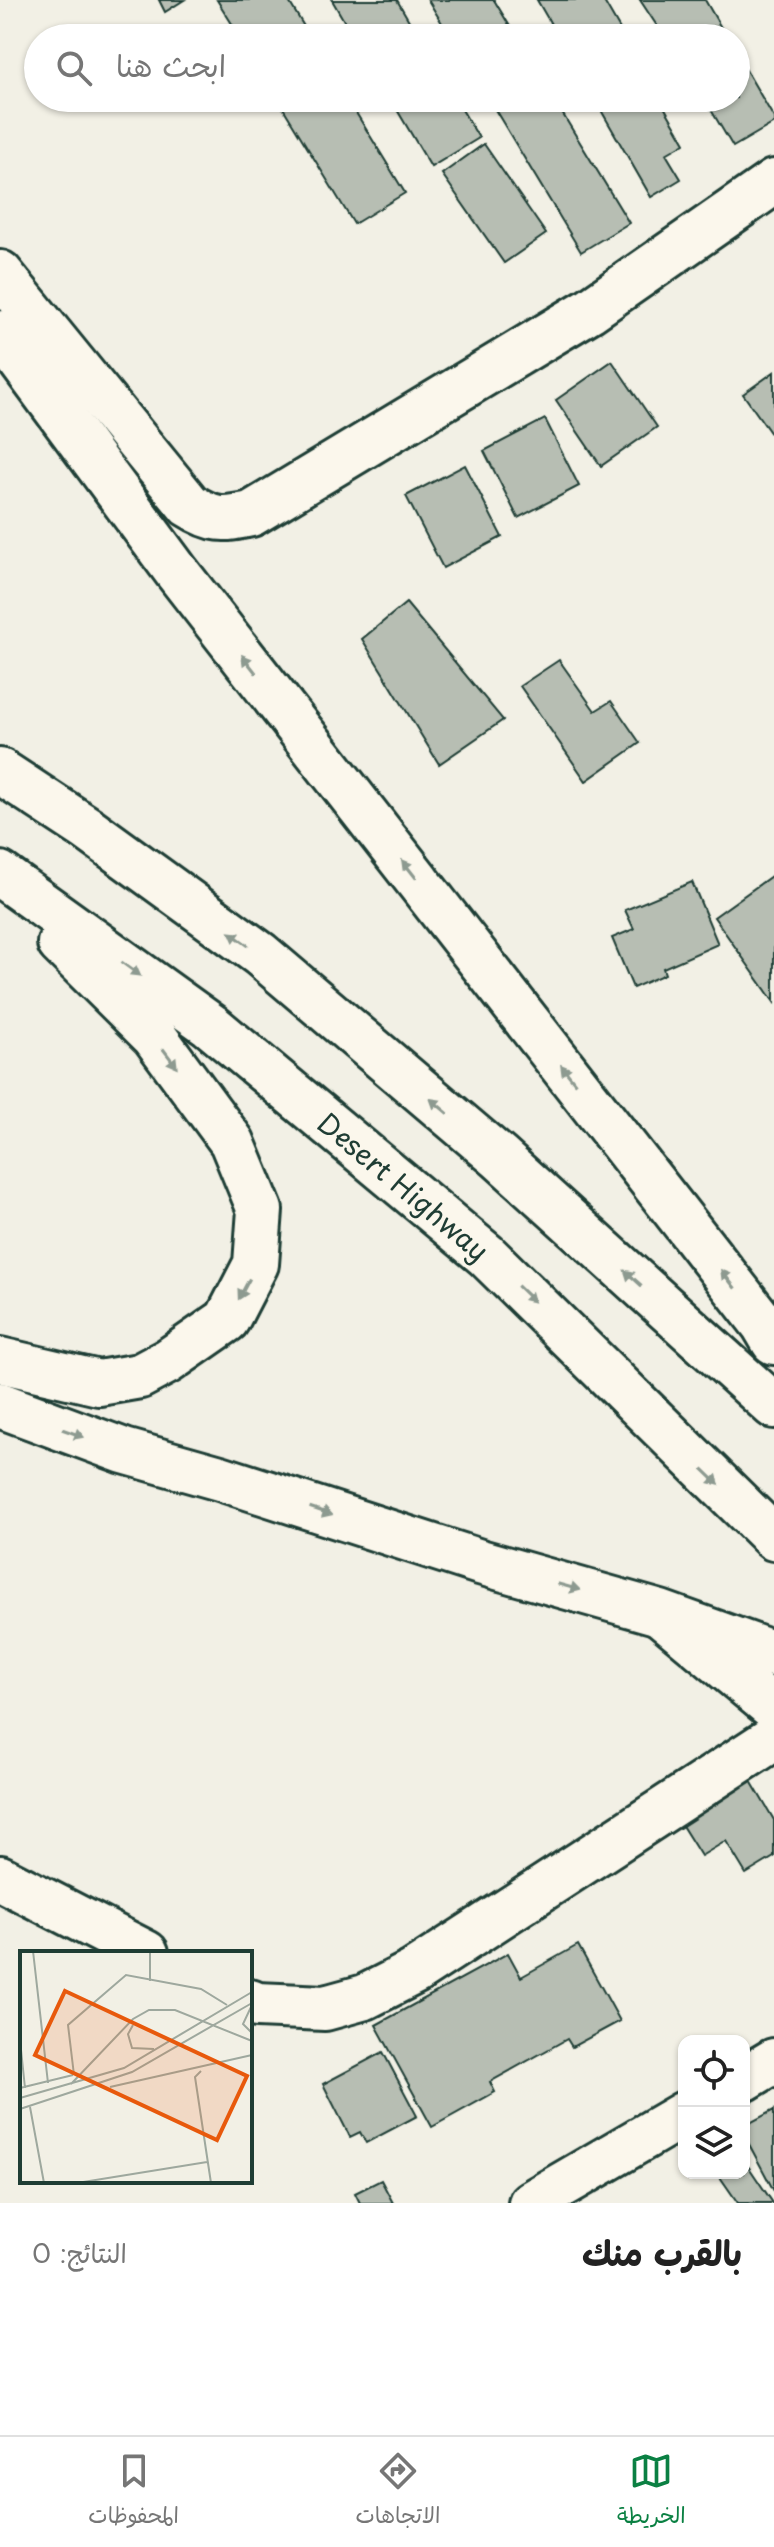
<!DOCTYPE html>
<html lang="ar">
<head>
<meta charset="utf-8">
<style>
	body { margin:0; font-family:"Playpen Sans","Playpen Sans Arabic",sans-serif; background:#f6f6f6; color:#222; direction:rtl }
	.controls { position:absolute; right:24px; bottom:24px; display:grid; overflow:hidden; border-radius:16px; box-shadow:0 2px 6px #0004 }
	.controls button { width:72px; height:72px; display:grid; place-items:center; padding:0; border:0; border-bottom:2px solid #e0e0e0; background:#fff; color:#222; font:40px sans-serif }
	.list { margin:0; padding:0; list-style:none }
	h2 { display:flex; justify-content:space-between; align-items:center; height:104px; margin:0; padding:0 32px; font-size:34px }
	h2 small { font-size:26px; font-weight:400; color:#767676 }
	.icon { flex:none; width:44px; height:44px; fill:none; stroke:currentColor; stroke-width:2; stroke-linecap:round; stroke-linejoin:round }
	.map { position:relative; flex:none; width:774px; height:2203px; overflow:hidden; direction:ltr }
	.search { position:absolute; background:#fff; box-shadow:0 2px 6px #0004; left:24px; right:24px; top:24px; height:88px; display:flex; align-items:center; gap:20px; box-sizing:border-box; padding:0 28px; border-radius:44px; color:#767676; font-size:30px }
	.sheet { height:232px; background:#fff }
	nav { display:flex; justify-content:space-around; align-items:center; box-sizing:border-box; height:112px; border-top:2px solid #e0e0e0; background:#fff; font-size:22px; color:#767676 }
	nav a { display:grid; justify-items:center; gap:4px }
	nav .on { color:#0b8043 }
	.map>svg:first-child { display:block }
	.building { fill:#b7beb3; stroke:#1f3d34; stroke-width:2 }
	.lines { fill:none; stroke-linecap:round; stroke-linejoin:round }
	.minor-casing { stroke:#1f3d34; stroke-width:50 }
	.highway-casing { stroke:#1f3d34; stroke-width:50 }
	.minor { stroke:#fbf7ec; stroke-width:44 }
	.highway { stroke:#fbf7ec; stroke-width:44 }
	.oneway { fill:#8d9a90 }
	.labels { text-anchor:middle; stroke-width:6; stroke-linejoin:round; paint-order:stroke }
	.street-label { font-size:28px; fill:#1f3d34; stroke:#fbf7ec }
	.inset-road { fill:none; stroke:#9ea89e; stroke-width:2 }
	.view { fill:#e8590c; fill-opacity:0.15; stroke:#e8590c; stroke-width:4 }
	.inset-edge { fill:none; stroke:#1f3d34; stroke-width:4 }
</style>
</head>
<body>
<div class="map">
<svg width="774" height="2203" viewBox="0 0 774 2203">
	<rect width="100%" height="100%" fill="#f2f0e5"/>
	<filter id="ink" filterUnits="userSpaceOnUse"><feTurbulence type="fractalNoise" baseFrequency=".0125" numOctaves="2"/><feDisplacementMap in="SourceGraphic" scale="16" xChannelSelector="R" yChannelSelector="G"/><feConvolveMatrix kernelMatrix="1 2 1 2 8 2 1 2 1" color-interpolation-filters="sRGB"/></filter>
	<g filter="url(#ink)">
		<g class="building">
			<polygon points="159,0 184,0 165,12"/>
			<polygon points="217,0 288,0 311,38 241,38"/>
			<polygon points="332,0 397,0 419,38 354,38"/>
			<polygon points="428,0 494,0 517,38 451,38"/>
			<polygon points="537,0 603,0 625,38 559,38"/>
			<polygon points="640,0 705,0 727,38 665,38"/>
			<polygon points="736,53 774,118 774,123 733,147 704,98 736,98"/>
			<polygon points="277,98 347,98 405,193 354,224"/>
			<polygon points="390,98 455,98 479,138 431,167"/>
			<polygon points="488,98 553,98 629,223 581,252"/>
			<polygon points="594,98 659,98 685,143 666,154 681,179 651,197"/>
			<polygon points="484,144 546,234 504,263 442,174"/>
			<polygon points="612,361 657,427 601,466 556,400"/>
			<polygon points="774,372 774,438 743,394"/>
			<polygon points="545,419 579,486 518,518 484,451"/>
			<polygon points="465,465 502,537 443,568 406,496"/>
			<polygon points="406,603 503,720 439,764 362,639"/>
			<polygon points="559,660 595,711 611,701 640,743 586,781 520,686"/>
			<polygon points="774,874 774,1002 714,917"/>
			<polygon points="692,882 718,944 663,968 665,974 633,988 612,938 634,929 625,910"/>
			<polygon points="751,1781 774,1820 774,1857 746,1874 726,1841 701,1856 681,1824"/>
			<polygon points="578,1945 620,2021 572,2047 567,2039 490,2082 495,2092 432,2127 376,2025 508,1953 521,1977"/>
			<polygon points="383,2052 417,2116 366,2143 360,2132 350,2137 323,2084"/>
			<polygon points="774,2110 774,2191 744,2135 744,2126"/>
			<polygon points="744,2160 773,2203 738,2203 720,2177 725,2173 744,2173"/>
			<polygon points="381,2180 393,2203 360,2203 355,2193"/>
		</g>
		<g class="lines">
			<defs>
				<g id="minor">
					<path d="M0 273 189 505C214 521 223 520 251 514L590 310 774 182"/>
					<polyline points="662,1615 774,1708"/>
					<polyline points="0,1878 146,1953"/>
					<polyline points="250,2002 257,2005 325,2008 365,1997 414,1972 774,1738"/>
					<polyline points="744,2079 774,2061"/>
					<polyline points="531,2203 684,2114"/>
				</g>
				<g id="highway">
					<polyline points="0,333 176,571 764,1325 774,1342"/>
					<polyline points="0,771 88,829 260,954 499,1157 774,1406"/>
					<polyline points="0,874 210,1025 486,1255 774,1538"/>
					<polyline points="0,1360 99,1383 140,1376 168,1361 227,1320 256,1264 260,1210 232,1142 154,1036 60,943"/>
					<polyline points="0,1405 124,1451 220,1478 480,1562 660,1613 774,1654"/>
				</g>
			</defs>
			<use href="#minor" class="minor-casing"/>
			<use href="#highway" class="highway-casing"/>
			<use href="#minor" class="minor"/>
			<use href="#highway" class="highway"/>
		</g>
		<defs><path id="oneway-solid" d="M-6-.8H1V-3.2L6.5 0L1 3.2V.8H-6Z" transform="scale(2)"/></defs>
		<g class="oneway">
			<use href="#oneway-solid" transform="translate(249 664) rotate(-128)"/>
			<use href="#oneway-solid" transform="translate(409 869) rotate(-128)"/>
			<use href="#oneway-solid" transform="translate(239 939) rotate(-144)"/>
			<use href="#oneway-solid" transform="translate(131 969) rotate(36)"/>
			<use href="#oneway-solid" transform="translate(170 1058) rotate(53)"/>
			<use href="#oneway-solid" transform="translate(568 1074) rotate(-128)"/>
			<use href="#oneway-solid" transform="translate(439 1106) rotate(-140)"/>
			<use href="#oneway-solid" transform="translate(633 1278) rotate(-138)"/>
			<use href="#oneway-solid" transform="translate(728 1279) rotate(-128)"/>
			<use href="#oneway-solid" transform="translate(244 1289) rotate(118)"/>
			<use href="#oneway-solid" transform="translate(526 1294) rotate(44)"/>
			<use href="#oneway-solid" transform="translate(73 1433) rotate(20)"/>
			<use href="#oneway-solid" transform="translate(711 1477) rotate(44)"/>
			<use href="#oneway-solid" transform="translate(321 1511) rotate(18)"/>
			<use href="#oneway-solid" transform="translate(569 1587) rotate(16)"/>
		</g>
	</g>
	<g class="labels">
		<g class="street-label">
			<text transform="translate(403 1187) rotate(40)" y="10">Desert Highway</text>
		</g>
	</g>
	<g transform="translate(20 1951)">
		<rect width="232" height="232" fill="#f2f0e5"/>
		<path class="inset-road" d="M13 0 28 132M130 30V0M231 56 223 73 232 82M113 74 108 83 112 97 134 98M0 89 5 137M181 120 175 126 191 232M54 124 48 74 106 24 181 38 207 54M51 133 113 68 129 59H155L232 90M90 136 232 104M0 137 53 124M0 147 104 117 232 41M10 156 24 232M0 158 112 121 232 52M57 232 187 211"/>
		<path class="view" d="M45 40 227 125 197 189 15 104Z"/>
		<rect width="232" height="232" class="inset-edge"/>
	</g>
</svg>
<div class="controls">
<button><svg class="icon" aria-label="locate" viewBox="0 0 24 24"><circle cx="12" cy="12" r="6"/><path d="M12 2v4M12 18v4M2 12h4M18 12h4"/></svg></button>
<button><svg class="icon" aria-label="layers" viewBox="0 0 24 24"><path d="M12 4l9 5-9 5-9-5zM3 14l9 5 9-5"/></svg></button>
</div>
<div class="search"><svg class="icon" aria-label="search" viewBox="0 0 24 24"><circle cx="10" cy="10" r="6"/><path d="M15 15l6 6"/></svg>ابحث هنا</div>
</div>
<section class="sheet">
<h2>بالقرب منك<small>النتائج: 0</small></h2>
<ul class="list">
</ul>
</section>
<nav>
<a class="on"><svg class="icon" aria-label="map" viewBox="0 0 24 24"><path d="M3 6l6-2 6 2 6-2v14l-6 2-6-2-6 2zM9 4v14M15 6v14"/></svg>الخريطة</a>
<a><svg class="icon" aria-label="directions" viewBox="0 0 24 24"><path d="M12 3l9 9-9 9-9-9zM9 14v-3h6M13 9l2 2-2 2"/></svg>الاتجاهات</a>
<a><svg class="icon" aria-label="saved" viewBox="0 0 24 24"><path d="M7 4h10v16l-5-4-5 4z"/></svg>المحفوظات</a>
</nav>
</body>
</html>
